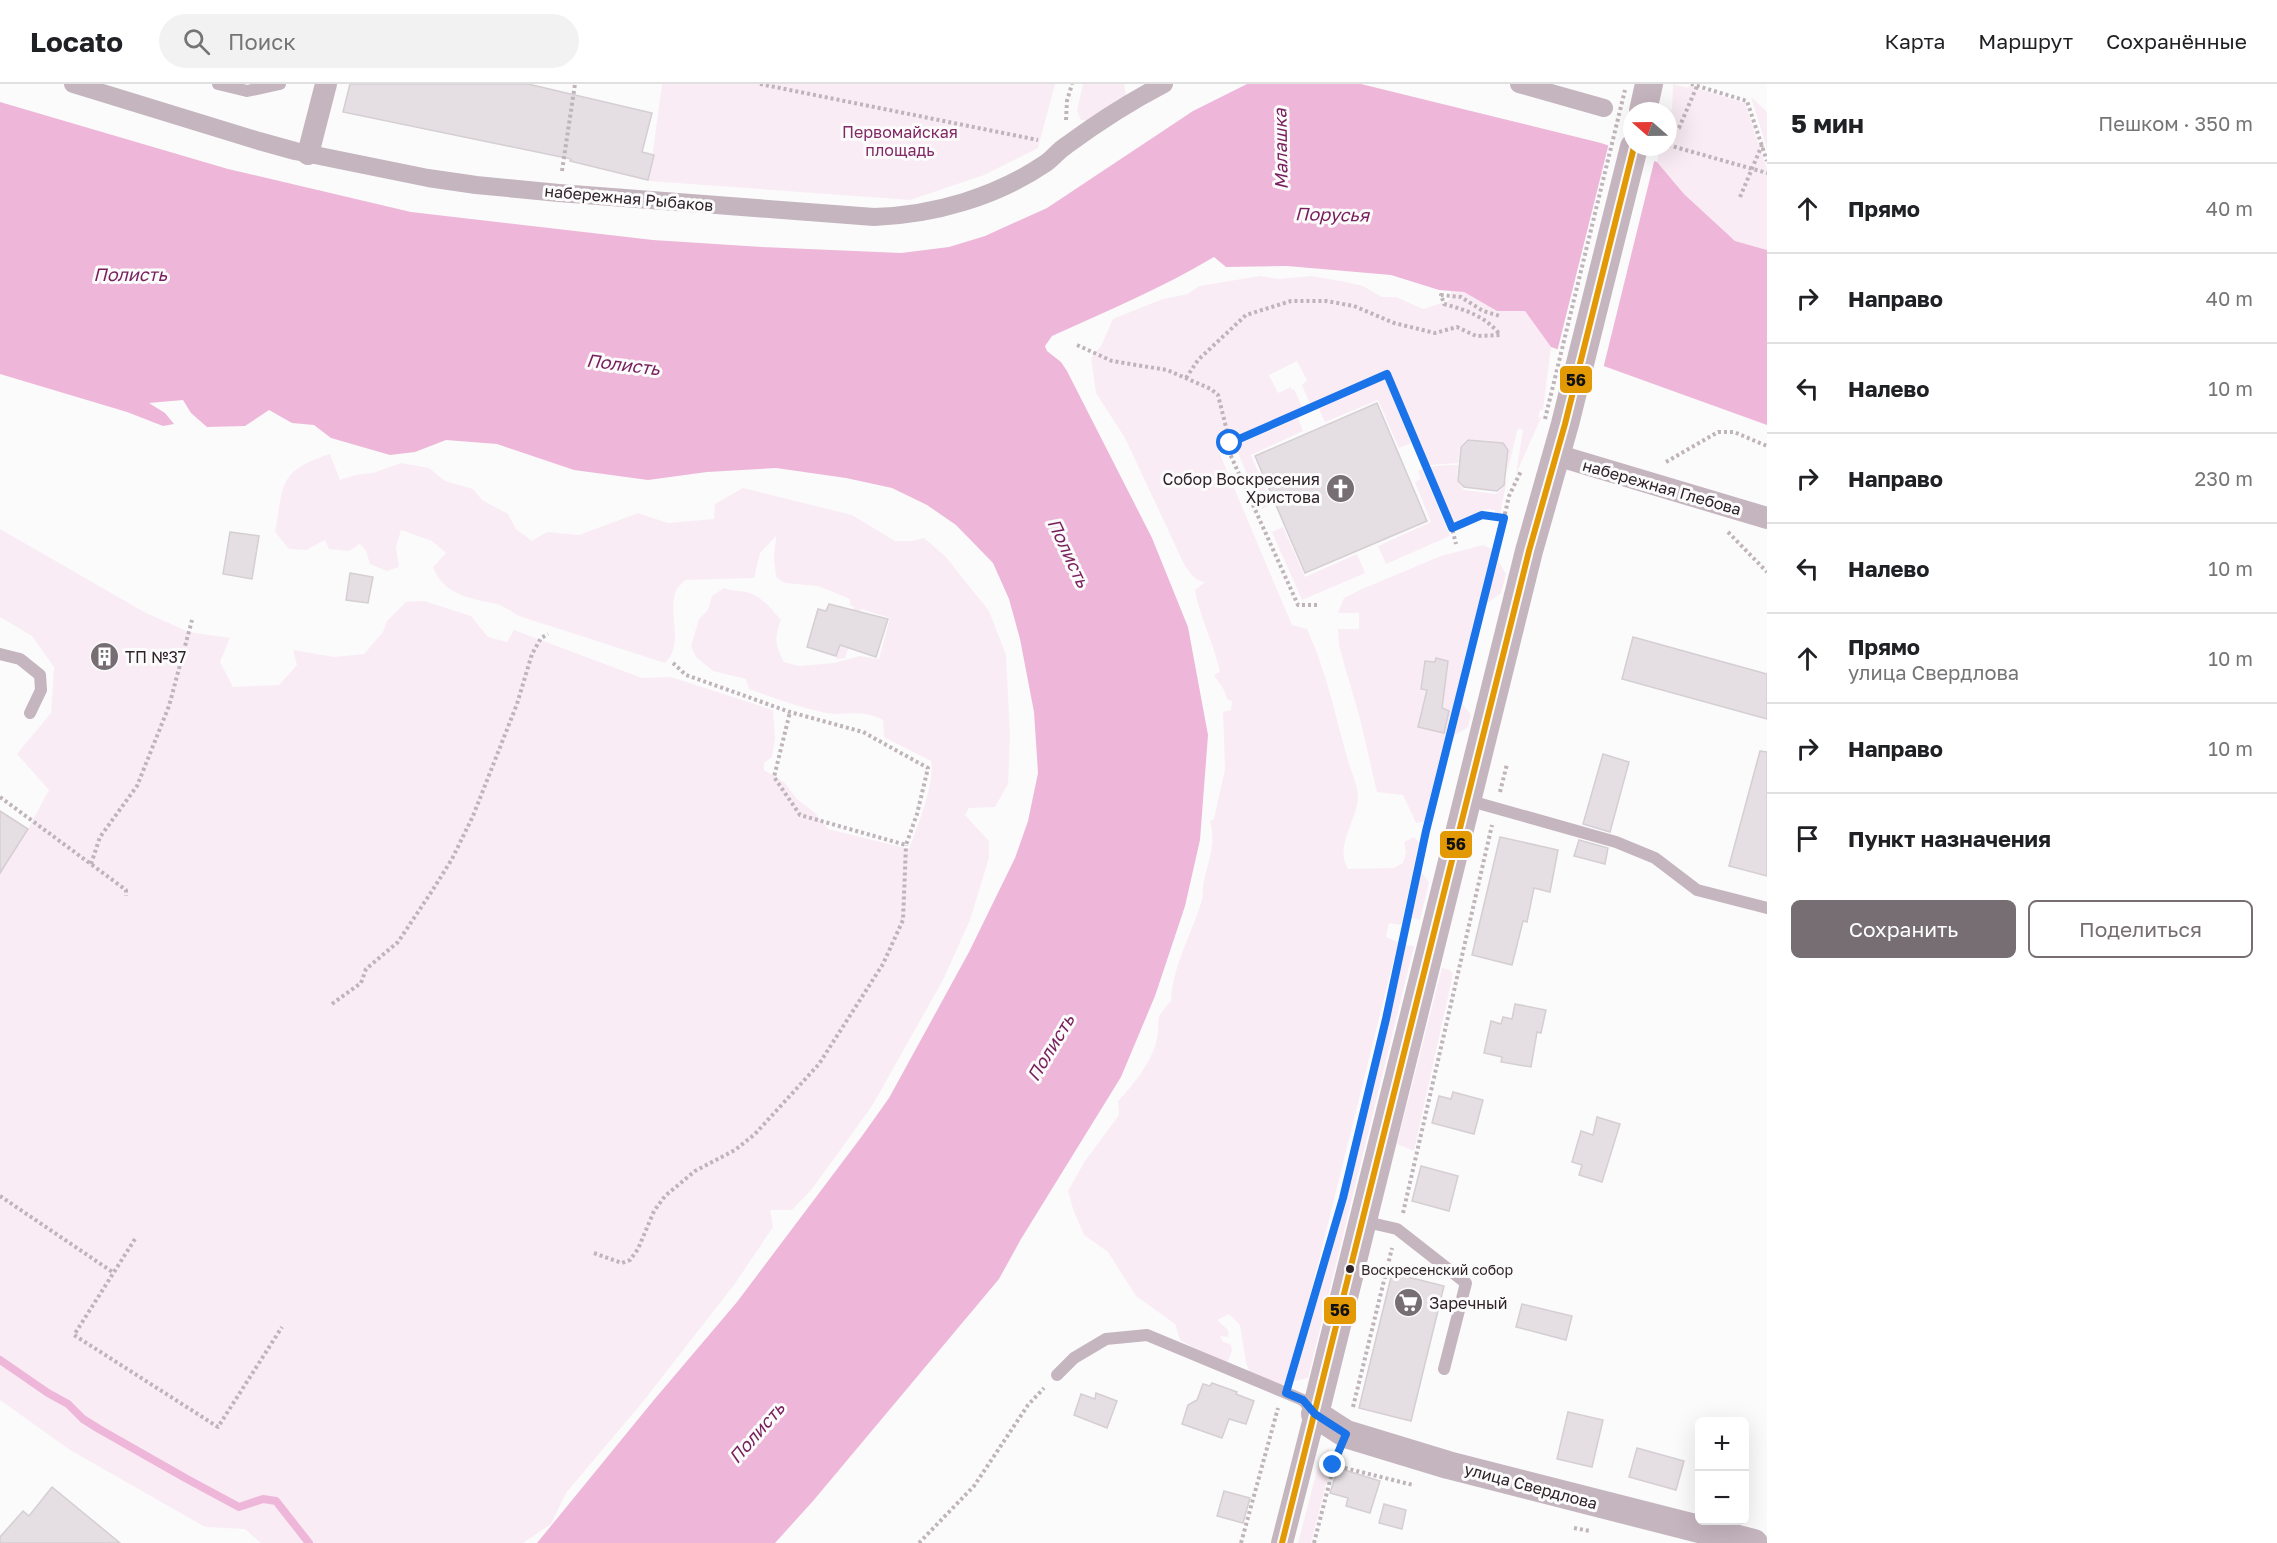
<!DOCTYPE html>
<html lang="ru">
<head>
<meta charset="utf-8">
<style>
	body { margin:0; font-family:"Golos Text",sans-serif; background:#f2f2f2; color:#202124 }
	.controls { position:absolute; right:18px; bottom:18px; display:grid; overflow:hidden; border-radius:9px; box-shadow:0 6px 24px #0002 }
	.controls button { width:54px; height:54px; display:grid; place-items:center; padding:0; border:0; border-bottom:2px solid #e0e0e0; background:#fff; color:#202124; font:30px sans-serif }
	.compass { position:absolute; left:1623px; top:18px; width:54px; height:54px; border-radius:50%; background:#fff; box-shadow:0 6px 24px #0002; rotate:290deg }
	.stop { position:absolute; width:18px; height:18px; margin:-14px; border:4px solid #1a73e8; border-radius:50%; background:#fff }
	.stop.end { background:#1a73e8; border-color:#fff; box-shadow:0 2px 6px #0008 }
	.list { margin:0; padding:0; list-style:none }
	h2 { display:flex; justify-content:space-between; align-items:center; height:78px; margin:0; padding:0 24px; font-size:26px }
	h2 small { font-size:20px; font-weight:400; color:#757577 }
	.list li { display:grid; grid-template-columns:39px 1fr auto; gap:18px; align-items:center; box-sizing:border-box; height:90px; padding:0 24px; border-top:2px solid #e0e0e0 }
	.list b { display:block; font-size:22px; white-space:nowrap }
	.list p { margin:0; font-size:20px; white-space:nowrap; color:#757577 }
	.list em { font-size:20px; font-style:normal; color:#757577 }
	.actions { display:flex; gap:12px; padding:18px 24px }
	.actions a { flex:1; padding:14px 0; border:2px solid #766e72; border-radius:9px; text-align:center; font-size:21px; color:#766e72 }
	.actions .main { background:#766e72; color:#fff }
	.icon { flex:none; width:33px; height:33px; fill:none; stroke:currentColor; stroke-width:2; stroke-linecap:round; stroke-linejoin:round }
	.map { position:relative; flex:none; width:1767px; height:1459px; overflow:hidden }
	header { display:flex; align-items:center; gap:36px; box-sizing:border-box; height:84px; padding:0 30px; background:#fff; border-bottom:2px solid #e0e0e0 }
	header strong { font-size:28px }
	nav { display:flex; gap:33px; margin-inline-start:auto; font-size:21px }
	.search { width:420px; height:54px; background:#f2f2f2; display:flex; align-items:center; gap:15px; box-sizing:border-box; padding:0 21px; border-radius:33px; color:#757577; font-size:22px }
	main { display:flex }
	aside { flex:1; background:#fff }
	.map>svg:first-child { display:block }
	.green { fill:#faecf4; fill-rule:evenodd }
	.water { fill:#eeb7d9 }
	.pier { fill:#fbfbfb }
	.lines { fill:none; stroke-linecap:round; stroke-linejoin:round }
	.stream { stroke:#eeb7d9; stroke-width:8 }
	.building { fill:#e5dee2; stroke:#d5ced2; stroke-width:1.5 }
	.path { stroke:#bfb4ba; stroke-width:4; stroke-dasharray:3 3; stroke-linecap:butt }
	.service { stroke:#c5b5bf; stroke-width:12 }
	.pedestrian { stroke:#c5b5bf; stroke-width:18 }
	.minor { stroke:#c5b5bf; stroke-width:22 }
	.tertiary { stroke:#c5b5bf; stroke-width:28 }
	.path-bridge { stroke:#bfb4ba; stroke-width:4; stroke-dasharray:3 3; stroke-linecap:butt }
	.bus-1-casing { stroke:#fbfbfb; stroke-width:10 }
	.bus-1 { stroke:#e39904; stroke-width:6 }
	.route { stroke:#1a73e8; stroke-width:8 }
	.bus-dot { fill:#2f2229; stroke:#fbfbfb; stroke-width:2 }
	.labels { text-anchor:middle; stroke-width:6; stroke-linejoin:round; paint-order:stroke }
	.bus-label { font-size:14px; fill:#2f2229; stroke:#fbfbfb; text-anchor:start }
	.park-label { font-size:16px; fill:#822865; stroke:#fbfbfb }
	.street-label { font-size:16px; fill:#2f2229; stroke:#fbfbfb }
	.poi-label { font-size:16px; fill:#2f2229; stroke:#fbfbfb; text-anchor:start }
	.water-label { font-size:18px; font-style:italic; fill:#781e5c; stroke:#fbfbfb }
	.line-badge { stroke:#fbfbfb; stroke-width:2 }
	.pale-badge-label { font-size:16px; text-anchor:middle; font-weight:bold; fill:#111 }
</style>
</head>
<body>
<header>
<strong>Locato</strong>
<div class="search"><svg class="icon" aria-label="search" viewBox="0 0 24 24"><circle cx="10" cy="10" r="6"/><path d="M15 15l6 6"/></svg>Поиск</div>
<nav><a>Карта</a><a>Маршрут</a><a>Сохранённые</a></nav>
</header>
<main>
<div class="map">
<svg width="1767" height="1459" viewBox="0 0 1767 1459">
	<rect width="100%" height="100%" fill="#fbfbfb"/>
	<g class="green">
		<polygon points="662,0 1055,0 1038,64 984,91 910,116 649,97"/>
		<polygon points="1083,0 1124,0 1126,12 1089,37 1081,36 1077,26"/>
		<polygon points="1673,0 1688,4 1689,2 1745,19 1767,85 1767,166 1735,157 1684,110 1657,78 1660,63 1668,63 1667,27 1667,25 1672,26"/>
		<polygon points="1751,13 1767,28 1767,65"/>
		<path d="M1260 192 1280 195 1311 192 1341 197 1363 202 1382 213H1396L1423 225 1450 216 1451 207 1464 208 1497 227H1525L1551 263 1543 326H1540L1538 333 1541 334 1516 390 1523 346 1518 344 1507 389 1509 365 1503 358 1467 355 1460 362 1458 379 1429 381 1389 286 1310 320 1302 301 1307 296 1297 277 1269 291 1278 309 1291 303 1292 306 1294 305 1302 323 1216 361 1292 541 1307 545C1326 586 1335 630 1347 673 1350 685 1358 701 1358 714 1357 737 1334 762 1348 785L1394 784 1403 779 1406 768 1404 758 1414 753 1419 758 1401 841 1389 839 1386 853 1398 858 1295 1272 1285 1300 1276 1301 1251 1291 1246 1279 1240 1241 1229 1230 1217 1236 1228 1246 1229 1253 1220 1252 1222 1257 1231 1261 1232 1267 1227 1279 1212 1274 1180 1256 1175 1240 1136 1212 1108 1168 1084 1151 1073 1125 1068 1107 1085 1077 1119 1031 1118 1017C1133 1001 1153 977 1157 954 1161 931 1153 937 1171 917 1172 884 1191 851 1201 819 1204 812 1202 804 1204 796 1209 775 1216 759 1210 737L1214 735 1225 685 1223 628 1231 626 1232 617 1227 615 1224 606 1214 591 1220 588C1214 560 1200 534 1195 506L1205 498C1194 497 1190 489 1184 480L1125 354 1096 309 1091 274 1101 262 1113 235 1163 215 1188 210 1199 202Z"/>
		<polygon points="1385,295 1411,359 1399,364 1378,316 1325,338 1319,325"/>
		<polygon points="1298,334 1303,347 1251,371 1272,420 1262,425 1235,362"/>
		<path d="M330 370 340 396 355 391 373 389 401 379 429 384 445 397 473 405 482 416 508 430 516 445 532 457 547 448 579 451 638 429 668 439 714 435 715 420 743 404 852 431 895 457H912L924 454 945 472 989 527 1006 571 1010 651 1008 700 995 723 969 724 965 731 989 757V774L970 836 943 896 872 1022 812 1105 792 1126H770L773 1143 734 1201 641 1320 566 1409 551 1440 523 1459H261L245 1445 205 1443 70 1366 0 1316V789L28 745 49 706 17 670 51 629 54 583 32 552 0 533V445L146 529 189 548 230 554 220 578 233 603 279 601 297 581 293 566 334 573 364 570 383 548 387 537 406 518 424 517 471 532 488 553 507 558 514 546 642 594 671 593 773 626 775 655 772 673 764 679V686L784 698 797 715 815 729 828 745 909 765C917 744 935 699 931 677L884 653 883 636C857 623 846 634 822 628 798 623 773 614 749 605L746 595 713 587 696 573 691 562 699 535 708 526 712 512 724 504C733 508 744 506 752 510 764 515 773 527 781 536 774 554 775 561 784 578L799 582 834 579 860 572 879 575 890 534 861 525 845 574 836 575 854 523 850 521V515L818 502 785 499 776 493 774 474 776 452 760 469 754 494 685 496C683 499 677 503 676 507 667 530 685 560 665 579L519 532C512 528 504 522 497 520 472 515 443 511 433 483L446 469 432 457 401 446 396 463 399 483 387 487 370 480 366 467 360 460 349 467 329 465 325 456 306 466 289 465 275 448C284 399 278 387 330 370Z"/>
		<polygon points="1446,381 1458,381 1457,397 1464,406 1496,410 1501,406 1507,395 1500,431 1496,430 1495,426 1486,425 1453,440 1430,383"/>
		<polygon points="1422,385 1450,452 1386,480 1378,462 1431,438 1415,398 1421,395 1418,387"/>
		<polygon points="1283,443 1305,493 1357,470 1365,489 1302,516 1272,448"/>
		<path d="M1483 461 1492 465 1424 738 1416 739 1403 711 1377 708 1360 635 1339 562 1338 545H1359V529H1338L1344 514 1362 505 1441 472ZM1425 577 1448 580 1444 608 1421 605ZM1424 620 1449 627 1444 648 1418 643Z"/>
		<polygon points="1499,470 1499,478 1506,490 1501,509 1486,520 1496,474"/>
		<polygon points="1464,612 1463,621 1471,631 1468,643 1455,651 1453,657 1452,656"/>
		<polygon points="1422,785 1421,788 1429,798 1420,836 1414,834 1409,836 1419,787"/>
		<polygon points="1404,861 1414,862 1308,1294 1294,1297 1348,1110"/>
		<polygon points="1442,884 1450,886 1453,890 1414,1067 1397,1060"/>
		<polygon points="1328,1365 1332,1368 1333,1373 1311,1459 1298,1459 1321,1371"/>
	</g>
	<path class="water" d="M1247 0H1361L1601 59 1657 78 1684 110 1735 157 1767 166V341L1551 263 1525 227H1497L1464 208 1439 206 1391 191 1287 182 1226 183 1214 173C1162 204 1107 227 1052 252L1045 262 1047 267 1061 278 1067 287 1152 454 1188 543 1208 651 1200 756 1185 822 1155 912 1121 993 1021 1155 999 1195 813 1417 775 1459H537L653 1317 737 1218 862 1052 889 1014 969 868 1015 774 1028 737 1038 689 1034 628 1020 555 1009 515 993 479 956 441 927 421 892 404 846 394 776 384 707 388 648 396 574 386 497 360 446 356 415 368 390 371 331 354 314 341 292 339 269 326 245 342 207 343 191 329 183 316 149 319 165 329 174 340 163 342 127 328 0 290V18L228 85 411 128 653 156 762 163 901 169 949 163 985 152 1047 124 1193 27Z"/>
	<polygon class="pier" points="1609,59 1655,74 1603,285 1557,268"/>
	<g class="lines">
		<polyline class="stream" points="0,1276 48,1309 68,1320 83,1335 99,1345 187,1395 239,1423 263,1415 276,1417 309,1459"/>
	</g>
	<g class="building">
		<polygon points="350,0 528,0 652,29 642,68 654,71 648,96 570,77 571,75 343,28"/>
		<polygon points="1377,319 1427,437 1305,489 1255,372"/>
		<polygon points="1468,356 1503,359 1508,366 1504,401 1497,407 1464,403 1458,397 1461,363"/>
		<polygon points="230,448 259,452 252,495 223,490"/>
		<polygon points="350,489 373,493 368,519 346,516"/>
		<polygon points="829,520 888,535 876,573 840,561 836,572 807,563 818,525 826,527"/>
		<polygon points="1633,553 1767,590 1767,635 1622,595"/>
		<polygon points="1436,574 1448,577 1442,624 1449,627 1444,649 1418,643 1427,606 1421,605 1425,577 1435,578"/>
		<polygon points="1760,667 1767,668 1767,792 1729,782"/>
		<polygon points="1603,670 1629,678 1610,748 1583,740"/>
		<polygon points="0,727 28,745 0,789"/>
		<polygon points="1500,753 1558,766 1550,808 1534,804 1527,838 1523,837 1512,881 1472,871"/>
		<polygon points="1579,756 1608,764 1605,780 1574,772"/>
		<polygon points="1515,920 1546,926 1541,949 1537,948 1531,983 1501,978 1502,973 1484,969 1491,937 1501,940 1503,933 1512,935"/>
		<polygon points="1453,1008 1483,1016 1474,1050 1432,1039 1439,1012 1451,1015"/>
		<polygon points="1597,1033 1620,1040 1602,1098 1579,1091 1582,1081 1572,1078 1581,1047 1593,1051"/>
		<polygon points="1421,1082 1458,1092 1449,1127 1412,1117"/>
		<polygon points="1392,1189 1444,1202 1411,1337 1359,1324"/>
		<polygon points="1522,1220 1572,1232 1566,1256 1516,1243"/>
		<polygon points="1212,1299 1237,1308 1236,1310 1254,1317 1246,1340 1229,1335 1222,1354 1182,1340 1188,1321 1197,1316 1203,1300 1210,1302"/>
		<polygon points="1096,1309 1117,1317 1107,1344 1074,1331 1081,1310 1095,1315"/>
		<polygon points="1568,1328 1603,1336 1592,1383 1557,1375"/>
		<polygon points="1637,1364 1684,1377 1676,1406 1629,1393"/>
		<polygon points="1338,1384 1380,1397 1370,1429 1346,1422 1348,1414 1330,1409"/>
		<polygon points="52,1403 120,1459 0,1459 0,1453 23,1427 29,1432"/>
		<polygon points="1224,1407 1250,1414 1243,1439 1217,1432"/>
		<polygon points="1384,1420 1406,1426 1402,1445 1379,1439"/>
	</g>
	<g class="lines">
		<g class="path">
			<polyline points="760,0 1038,56"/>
			<polyline points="1691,0 1747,17 1767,77"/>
			<polyline points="1066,36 1067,17 1072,0"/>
			<polyline points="1668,49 1679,44 1697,2"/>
			<polyline points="1668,61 1767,89"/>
			<polyline points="562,87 575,0"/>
			<polyline points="1740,113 1762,61"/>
			<polyline points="1077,261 1112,277 1167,286 1211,305 1218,311 1230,359"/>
			<path d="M1186 294 1198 276 1246 231 1291 217H1326L1354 222 1394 239 1435 249 1457 243 1476 252 1500 251C1487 233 1466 226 1444 220L1441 211 1461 213 1483 227 1500 232"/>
			<polyline points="1666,378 1718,348 1734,348 1767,362"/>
			<polyline points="1452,444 1482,431 1504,434"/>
			<polyline points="1728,448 1767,488"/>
			<polyline points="1317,521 1298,521 1226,361 1387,290 1452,444 1456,460"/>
			<polyline points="673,579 686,591 790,628 863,648 928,684 917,730 906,761 800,731 774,693 790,628"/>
			<polyline points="1500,708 1507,680"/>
			<polyline points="0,713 126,806 126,812"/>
			<polyline points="91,780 100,753 137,702 169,622 192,536"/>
			<polyline points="1401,862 1426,747 1504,434 1509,412 1521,387"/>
			<polyline points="332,920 361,899 366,885 398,858 432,807 452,775 473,732 517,620 532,570 541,554 548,550"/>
			<polyline points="0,1112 114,1189"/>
			<polyline points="1403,1129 1492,741"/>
			<polyline points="135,1155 74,1251 218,1343 282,1243"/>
			<polyline points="594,1169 622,1179 630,1176 638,1165 654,1127 665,1112 695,1087 735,1066 755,1050 819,980 883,880 903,836 906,761"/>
			<polyline points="1291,1292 1311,1221"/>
			<polyline points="1353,1323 1392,1164"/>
			<polyline points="1333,1381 1413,1401"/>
			<polyline points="1574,1444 1590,1447"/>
			<polyline points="919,1459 974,1402 1028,1321 1044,1304"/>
			<polyline points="1241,1459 1278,1324"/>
			<polyline points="1314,1459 1336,1373"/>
		</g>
		<g class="service">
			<polyline points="218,0 247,7 280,0"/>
			<polyline points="0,570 20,575 40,591 41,606 30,629"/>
			<polyline points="1467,716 1616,758 1655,774 1697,806 1767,824"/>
			<polyline points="1362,1137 1397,1145 1466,1199 1444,1285"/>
			<polyline points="1057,1291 1074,1274 1106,1255 1147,1251 1303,1316 1313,1328"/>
		</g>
		<g class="pedestrian">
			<path d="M73 0 259 57 295 67 428 94 476 101 559 109 874 133C934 131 996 113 1046 79 1054 73 1059 66 1067 61 1097 39 1131 17 1164 0"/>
			<polyline points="1519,0 1604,24"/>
		</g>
		<g class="minor">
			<polyline points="308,70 326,0"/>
			<polyline points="1556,371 1767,434"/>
			<polyline points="1282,1459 1315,1330"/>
		</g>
		<g class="tertiary">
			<polyline points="1643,27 1649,0"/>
			<polyline points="1634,63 1565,340 1529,467 1315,1330 1346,1350 1448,1381 1754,1459"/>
		</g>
		<polyline class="path-bridge" points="1545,335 1625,6"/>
		<defs>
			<polyline id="bus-1" points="1282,1459 1529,467 1565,340 1634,63"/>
		</defs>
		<use href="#bus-1" class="bus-1-casing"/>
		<use href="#bus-1" class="bus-1"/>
	</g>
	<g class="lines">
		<polyline class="route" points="1230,359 1387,290 1452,444 1482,431 1504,434 1426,747 1386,935 1343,1114 1286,1309 1303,1316 1315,1330 1346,1350 1333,1381"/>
	</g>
	<defs>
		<symbol id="church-disc" viewBox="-11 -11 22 22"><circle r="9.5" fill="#766e72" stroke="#fbfbfb"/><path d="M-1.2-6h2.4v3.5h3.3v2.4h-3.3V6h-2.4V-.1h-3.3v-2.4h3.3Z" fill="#fff"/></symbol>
		<symbol id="building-disc" viewBox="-11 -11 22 22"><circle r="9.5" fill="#766e72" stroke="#fbfbfb"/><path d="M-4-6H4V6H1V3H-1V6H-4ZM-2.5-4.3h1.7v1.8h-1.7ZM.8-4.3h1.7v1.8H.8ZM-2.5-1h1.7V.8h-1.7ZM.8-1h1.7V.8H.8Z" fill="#fff"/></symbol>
		<symbol id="supermarket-disc" viewBox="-11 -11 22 22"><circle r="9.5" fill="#766e72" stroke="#fbfbfb"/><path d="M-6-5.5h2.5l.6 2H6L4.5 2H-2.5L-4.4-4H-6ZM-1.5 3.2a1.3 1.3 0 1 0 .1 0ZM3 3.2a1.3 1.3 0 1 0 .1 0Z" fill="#fff"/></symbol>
	</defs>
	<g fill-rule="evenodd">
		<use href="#church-disc" x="1324" y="388" width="33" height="33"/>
		<use href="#building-disc" x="88" y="556" width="33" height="33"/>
		<use href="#supermarket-disc" x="1392" y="1202" width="33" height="33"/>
	</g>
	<circle class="bus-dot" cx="1350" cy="1185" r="5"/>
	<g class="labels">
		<g class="bus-label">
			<text x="1361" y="1191">Воскресенский собор</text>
		</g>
		<g class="park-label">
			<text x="900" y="54">Первомайская<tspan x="900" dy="18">площадь</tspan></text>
		</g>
		<g class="street-label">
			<text transform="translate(629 114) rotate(5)" y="6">набережная Рыбаков</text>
			<text transform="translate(1662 403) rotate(16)" y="6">набережная Глебова</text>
			<text transform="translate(1531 1402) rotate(15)" y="6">улица Свердлова</text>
		</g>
		<g class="poi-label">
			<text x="1320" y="401" text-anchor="end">Собор Воскресения<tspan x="1320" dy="18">Христова</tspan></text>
			<text x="125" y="579">ТП №37</text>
			<text x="1429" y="1225">Заречный</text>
		</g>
		<g class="water-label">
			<text transform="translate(1281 65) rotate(-91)" y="6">Малашка</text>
			<text transform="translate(1332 131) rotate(1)" y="6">Порусья</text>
			<text x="130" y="197">Полисть</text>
			<text transform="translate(623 281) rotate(7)" y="6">Полисть</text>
			<text transform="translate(1068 469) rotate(65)" y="6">Полисть</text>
			<text transform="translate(1051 964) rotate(-59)" y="6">Полисть</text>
			<text transform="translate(757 1349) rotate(-49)" y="6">Полисть</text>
		</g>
	</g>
	<g class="line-badge">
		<rect x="1559" y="281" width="34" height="29" rx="6" fill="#e39904"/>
		<rect x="1439" y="746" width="34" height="29" rx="6" fill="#e39904"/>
		<rect x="1323" y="1212" width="34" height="29" rx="6" fill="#e39904"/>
	</g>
	<g class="pale-badge-label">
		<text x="1576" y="302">56</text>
		<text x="1456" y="766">56</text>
		<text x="1340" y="1232">56</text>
	</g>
</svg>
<div class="controls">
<button>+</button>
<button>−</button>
</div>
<svg class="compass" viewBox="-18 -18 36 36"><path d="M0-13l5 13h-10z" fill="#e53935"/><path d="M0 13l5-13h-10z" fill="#757577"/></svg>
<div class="stop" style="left:1230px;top:359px"></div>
<div class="stop end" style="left:1333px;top:1381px"></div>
</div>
<aside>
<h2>5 мин<small>Пешком · 350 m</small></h2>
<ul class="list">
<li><svg class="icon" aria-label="ahead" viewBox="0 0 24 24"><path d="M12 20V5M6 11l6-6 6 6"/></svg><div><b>Прямо</b></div><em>40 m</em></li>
<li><svg class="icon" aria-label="right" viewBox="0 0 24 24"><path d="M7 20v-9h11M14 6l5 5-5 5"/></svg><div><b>Направо</b></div><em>40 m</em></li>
<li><svg class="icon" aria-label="left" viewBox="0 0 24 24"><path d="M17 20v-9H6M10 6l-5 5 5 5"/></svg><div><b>Налево</b></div><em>10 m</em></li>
<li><svg class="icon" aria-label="right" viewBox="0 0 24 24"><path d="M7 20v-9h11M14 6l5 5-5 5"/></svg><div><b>Направо</b></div><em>230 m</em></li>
<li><svg class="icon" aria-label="left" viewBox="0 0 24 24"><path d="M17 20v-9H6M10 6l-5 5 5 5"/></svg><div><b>Налево</b></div><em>10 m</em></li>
<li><svg class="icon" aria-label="ahead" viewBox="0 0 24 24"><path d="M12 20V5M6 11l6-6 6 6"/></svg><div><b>Прямо</b><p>улица Свердлова</p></div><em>10 m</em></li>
<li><svg class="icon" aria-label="right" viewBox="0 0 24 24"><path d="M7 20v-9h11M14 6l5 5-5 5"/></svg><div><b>Направо</b></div><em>10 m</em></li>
<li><svg class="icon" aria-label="arrive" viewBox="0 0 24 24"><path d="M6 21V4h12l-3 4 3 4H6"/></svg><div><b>Пункт назначения</b></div></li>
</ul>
<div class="actions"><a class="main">Сохранить</a><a>Поделиться</a></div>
</aside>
</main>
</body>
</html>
